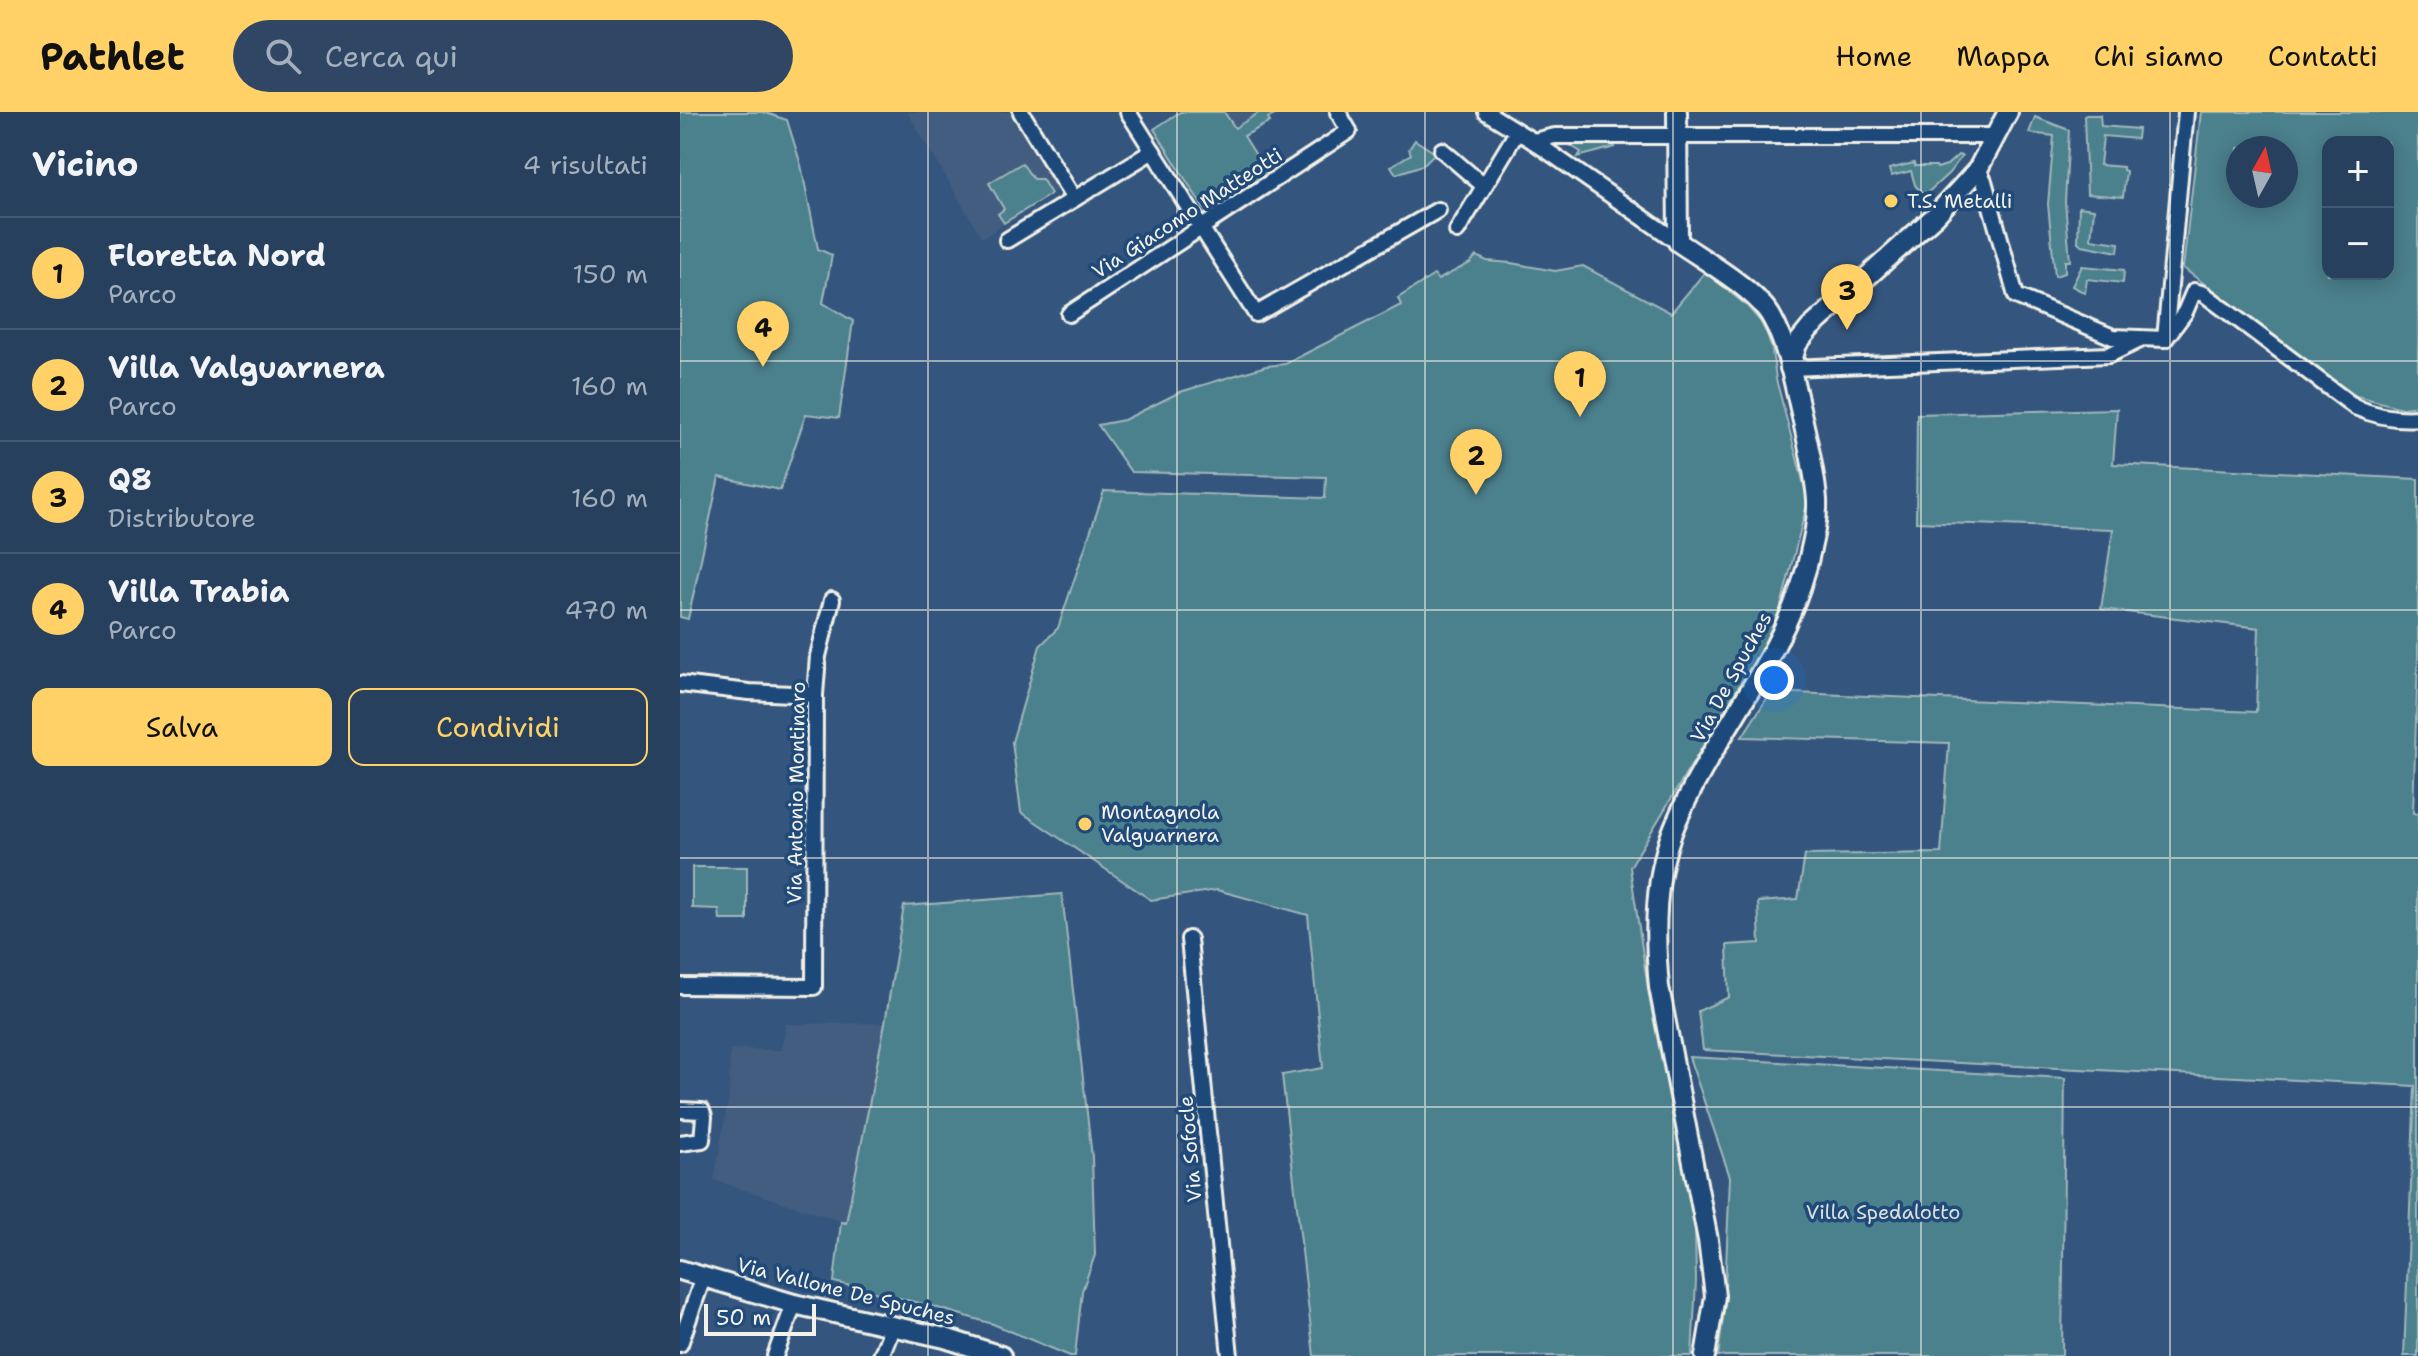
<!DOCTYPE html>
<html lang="it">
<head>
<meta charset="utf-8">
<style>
	body { margin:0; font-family:"Shantell Sans",sans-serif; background:#2f4764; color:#f1f3f6 }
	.controls { position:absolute; right:24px; top:24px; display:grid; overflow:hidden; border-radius:16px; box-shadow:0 4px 20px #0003 }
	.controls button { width:72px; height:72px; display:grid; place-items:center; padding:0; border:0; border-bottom:2px solid #435973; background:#27405e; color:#f1f3f6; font:40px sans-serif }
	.compass { position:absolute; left:1546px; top:24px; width:72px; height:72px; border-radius:50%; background:#27405e; box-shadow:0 4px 20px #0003; rotate:8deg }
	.scale { position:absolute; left:24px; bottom:20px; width:112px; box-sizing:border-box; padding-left:8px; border:4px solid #f4f1e8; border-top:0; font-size:22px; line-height:28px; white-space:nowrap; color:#f4f1e8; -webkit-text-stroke:6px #1f4a7a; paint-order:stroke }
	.you { position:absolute; left:1094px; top:568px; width:28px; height:28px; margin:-20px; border:6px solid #fff; border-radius:50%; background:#1a73e8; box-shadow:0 0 0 12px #1a73e833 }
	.badge { display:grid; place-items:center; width:52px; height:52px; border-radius:50%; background:#ffd166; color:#111; font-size:26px; font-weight:700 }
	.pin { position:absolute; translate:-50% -66px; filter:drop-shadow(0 2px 4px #0008) }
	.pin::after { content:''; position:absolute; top:42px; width:28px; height:24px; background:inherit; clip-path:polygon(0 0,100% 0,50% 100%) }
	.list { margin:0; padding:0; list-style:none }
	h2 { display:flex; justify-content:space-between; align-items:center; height:104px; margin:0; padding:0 32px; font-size:34px }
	h2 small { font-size:26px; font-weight:400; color:#a4afbc }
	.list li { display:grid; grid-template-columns:52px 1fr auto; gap:24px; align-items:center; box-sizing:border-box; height:112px; padding:0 32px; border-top:2px solid #435973 }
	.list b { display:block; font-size:30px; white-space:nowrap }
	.list p { margin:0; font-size:26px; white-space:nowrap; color:#a4afbc }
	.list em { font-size:26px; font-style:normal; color:#a4afbc }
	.actions { display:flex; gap:16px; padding:24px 32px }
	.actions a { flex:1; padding:18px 0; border:2px solid #ffd166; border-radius:16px; text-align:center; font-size:28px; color:#ffd166 }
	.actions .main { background:#ffd166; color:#111 }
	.icon { flex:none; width:44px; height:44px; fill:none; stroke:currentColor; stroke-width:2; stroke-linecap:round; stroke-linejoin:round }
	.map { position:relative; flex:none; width:1738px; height:1244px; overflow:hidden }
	header { display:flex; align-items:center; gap:48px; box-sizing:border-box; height:112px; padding:0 40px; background:#ffd166; color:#111 }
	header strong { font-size:38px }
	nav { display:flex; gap:44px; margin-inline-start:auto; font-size:28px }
	.search { width:560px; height:72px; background:#2f4764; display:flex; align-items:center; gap:20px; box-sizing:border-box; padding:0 28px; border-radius:44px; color:#a4afbc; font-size:30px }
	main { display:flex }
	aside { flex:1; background:#27405e }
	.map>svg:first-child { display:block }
	.built { fill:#425d7f }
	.green { fill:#4c808d; stroke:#a0b8ba; stroke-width:2; fill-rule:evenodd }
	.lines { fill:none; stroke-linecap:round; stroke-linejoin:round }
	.minor-casing { stroke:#f4f1e8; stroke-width:20 }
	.tertiary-casing { stroke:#f4f1e8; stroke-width:24 }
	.minor { stroke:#1f4a7a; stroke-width:14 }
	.tertiary { stroke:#1f4a7a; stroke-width:18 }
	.grid { fill:none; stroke:#f4f1e8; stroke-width:2; stroke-opacity:0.55 }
	.poi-dot { fill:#ffd166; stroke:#1f4a7a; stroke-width:3 }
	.labels { text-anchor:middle; stroke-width:7; stroke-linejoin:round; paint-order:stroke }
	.poi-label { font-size:20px; fill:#f4f1e8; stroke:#1f4a7a; text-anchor:start }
	.street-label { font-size:20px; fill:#f4f1e8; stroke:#1f4a7a }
	.park-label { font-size:20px; fill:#dbe0da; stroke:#1f4a7a }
</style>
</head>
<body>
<header>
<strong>Pathlet</strong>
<div class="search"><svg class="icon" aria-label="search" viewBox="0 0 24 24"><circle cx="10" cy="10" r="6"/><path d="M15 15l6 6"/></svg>Cerca qui</div>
<nav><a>Home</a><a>Mappa</a><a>Chi siamo</a><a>Contatti</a></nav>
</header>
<main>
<aside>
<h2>Vicino<small>4 risultati</small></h2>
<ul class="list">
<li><span class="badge">1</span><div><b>Floretta Nord</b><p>Parco</p></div><em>150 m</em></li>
<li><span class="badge">2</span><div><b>Villa Valguarnera</b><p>Parco</p></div><em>160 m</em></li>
<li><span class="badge">3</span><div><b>Q8</b><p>Distributore</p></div><em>160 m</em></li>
<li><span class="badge">4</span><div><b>Villa Trabia</b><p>Parco</p></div><em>470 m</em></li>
</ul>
<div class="actions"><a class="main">Salva</a><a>Condividi</a></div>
</aside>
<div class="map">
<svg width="1738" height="1244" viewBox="0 0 1738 1244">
	<rect width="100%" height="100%" fill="#34557d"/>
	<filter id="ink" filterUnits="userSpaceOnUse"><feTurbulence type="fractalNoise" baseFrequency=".0125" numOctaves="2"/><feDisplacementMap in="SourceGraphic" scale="16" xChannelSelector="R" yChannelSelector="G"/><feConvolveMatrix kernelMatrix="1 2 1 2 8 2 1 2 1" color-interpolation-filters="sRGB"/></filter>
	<g filter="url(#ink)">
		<g class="built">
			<polygon points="227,0 331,0 380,76 302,126"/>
			<polygon points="544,0 580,0 555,16"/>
			<polygon points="205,911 166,1111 34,1068 49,983 50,937 101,938 106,912"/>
		</g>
		<g class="green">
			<polygon points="0,0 83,0 107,8 121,53 138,137 152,143 143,191 173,209 159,306 126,302 100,378 39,365 8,507 0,505"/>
			<polygon points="500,0 544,0 555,16 580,0 601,0 588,6 590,10 564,24 587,61 526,100 474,17"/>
			<path d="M1521 0H1738V294L1722 296 1673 283 1503 156ZM1648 30H1708V162H1648ZM1558 36H1606V84H1558Z"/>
			<polygon points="1404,3 1420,3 1421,14 1458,17 1457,27 1423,24 1420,53 1443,55 1443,58 1446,59 1443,85 1407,82"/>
			<polygon points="1355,5 1389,18 1385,90 1390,149 1385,149 1385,161 1375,164 1368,92 1374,24 1349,21"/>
			<polygon points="735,28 755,41 743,53 716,62 711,54 731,42 729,37"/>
			<polygon points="888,32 934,33 935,35 898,45 901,40"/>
			<polygon points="1278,43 1282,44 1269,61 1244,84 1235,73 1231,59 1211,64 1209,57 1234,51 1235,54 1256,54 1257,56 1267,53"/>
			<polygon points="342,51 353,67 362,67 371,82 324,111 318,102 324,97 309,71"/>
			<polygon points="1399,95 1414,97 1411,127 1439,131 1438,140 1402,133 1398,130"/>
			<polygon points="796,144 807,149 831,151 875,159 903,154 991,201 1025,160 1067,194 1080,209 1087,222 1092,238 1096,267 1128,388 1100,498 1091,521 950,755 970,890 1015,1113 1016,1169 1012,1244 634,1244 602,963 643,956 628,803 537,778 471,788 341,700 332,630 360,534 378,516 424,379 645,386 646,365 451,360 418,313 444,308 500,280 586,254 605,252 721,193 718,186 754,163 758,168 790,151"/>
			<polygon points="1402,154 1444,158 1443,171 1407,167 1405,181 1392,174"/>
			<polygon points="1437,297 1433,352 1738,367 1738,545 1733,701 1738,702 1738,1244 1724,1244 1735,974 1023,938 1018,899 1049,885 1047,833 1080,831 1078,790 1118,787 1125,743 1261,741 1269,631 1062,625 1091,580 1576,600 1579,516 1421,497 1433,417 1236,410 1237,302"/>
			<polygon points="12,755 67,755 67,808 40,808 39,797 12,796"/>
			<polygon points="382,782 412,1045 415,1143 402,1179 395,1244 390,1244 313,1212 251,1194 154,1170 161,1110 166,1111 205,911 224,794"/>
			<polygon points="1009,945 1385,966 1382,1244 1038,1244 1044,1198 1050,1065"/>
		</g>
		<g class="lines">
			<defs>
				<g id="minor">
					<polyline points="341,0 394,87"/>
					<polyline points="448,0 576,202 758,98"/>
					<polyline points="806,0 853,29 998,130"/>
					<polyline points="853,29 875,24 1317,24"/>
					<polyline points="762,38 804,74"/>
					<polyline points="1298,57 1304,69 1336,184 1433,225 1485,227"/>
					<polyline points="777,119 837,20"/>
					<polyline points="327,128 473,39"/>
					<polyline points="389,202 669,19 658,0"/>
					<path d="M1485 227 1505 200 1514 179 1524 182 1675 295C1695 304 1715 308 1738 306"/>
					<polyline points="1485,227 1506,0"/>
					<polyline points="1110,256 1429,243 1460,228"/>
					<polyline points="0,572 69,580 135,583"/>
					<polyline points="509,827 550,1244"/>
					<polyline points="0,874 134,875 135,583 138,544 152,488"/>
					<polyline points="0,998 22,999 24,1005 22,1028 0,1031"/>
					<polyline points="0,1232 23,1166"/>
					<polyline points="95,1244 114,1192"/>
					<polyline points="201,1244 213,1214"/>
				</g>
				<g id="tertiary">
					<path d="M997 0 998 130C1024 148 1078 179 1092 206 1108 235 1114 272 1122 305 1128 331 1135 361 1137 388 1138 411 1132 432 1127 454 1101 551 1033 623 995 713 974 763 974 821 979 875L1028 1128 1035 1184 1025 1244"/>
					<polyline points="1110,256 1117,232 1130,216 1256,103 1298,57 1328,0"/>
					<polyline points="0,1158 114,1192 265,1226 321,1244"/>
				</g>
			</defs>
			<use href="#minor" class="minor-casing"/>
			<use href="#tertiary" class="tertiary-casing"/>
			<use href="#minor" class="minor"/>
			<use href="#tertiary" class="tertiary"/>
		</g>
	</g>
	<path class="grid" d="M248 0V1244M497 0V1244M745 0V1244M993 0V1244M1241 0V1244M1490 0V1244M0 249H1738M0 498H1738M0 746H1738M0 995H1738"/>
	<g class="poi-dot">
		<circle cx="1211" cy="89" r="8"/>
		<circle cx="405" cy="712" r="8"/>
	</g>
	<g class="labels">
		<g class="poi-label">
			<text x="1227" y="96">T.S. Metalli</text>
			<text x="421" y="707">Montagnola<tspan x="421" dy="23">Valguarnera</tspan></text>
		</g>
		<g class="street-label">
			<text transform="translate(507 101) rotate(-33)" y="7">Via Giacomo Matteotti</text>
			<text transform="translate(1051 565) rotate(-61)" y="7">Via De Spuches</text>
			<text transform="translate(116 681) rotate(-89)" y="7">Via Antonio Montinaro</text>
			<text transform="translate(510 1037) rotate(-95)" y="7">Via Sofocle</text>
			<text transform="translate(166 1179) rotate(14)" y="7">Via Vallone De Spuches</text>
		</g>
		<g class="park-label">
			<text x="1203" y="1107">Villa Spedalotto</text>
		</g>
	</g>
</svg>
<div class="controls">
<button>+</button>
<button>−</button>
</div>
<svg class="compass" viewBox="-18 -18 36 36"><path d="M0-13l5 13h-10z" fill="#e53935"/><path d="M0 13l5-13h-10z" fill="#a4afbc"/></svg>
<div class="scale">50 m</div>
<div class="you"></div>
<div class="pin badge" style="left:900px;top:305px">1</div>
<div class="pin badge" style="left:796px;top:383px">2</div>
<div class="pin badge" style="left:1167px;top:218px">3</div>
<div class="pin badge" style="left:83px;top:255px">4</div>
</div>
</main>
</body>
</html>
